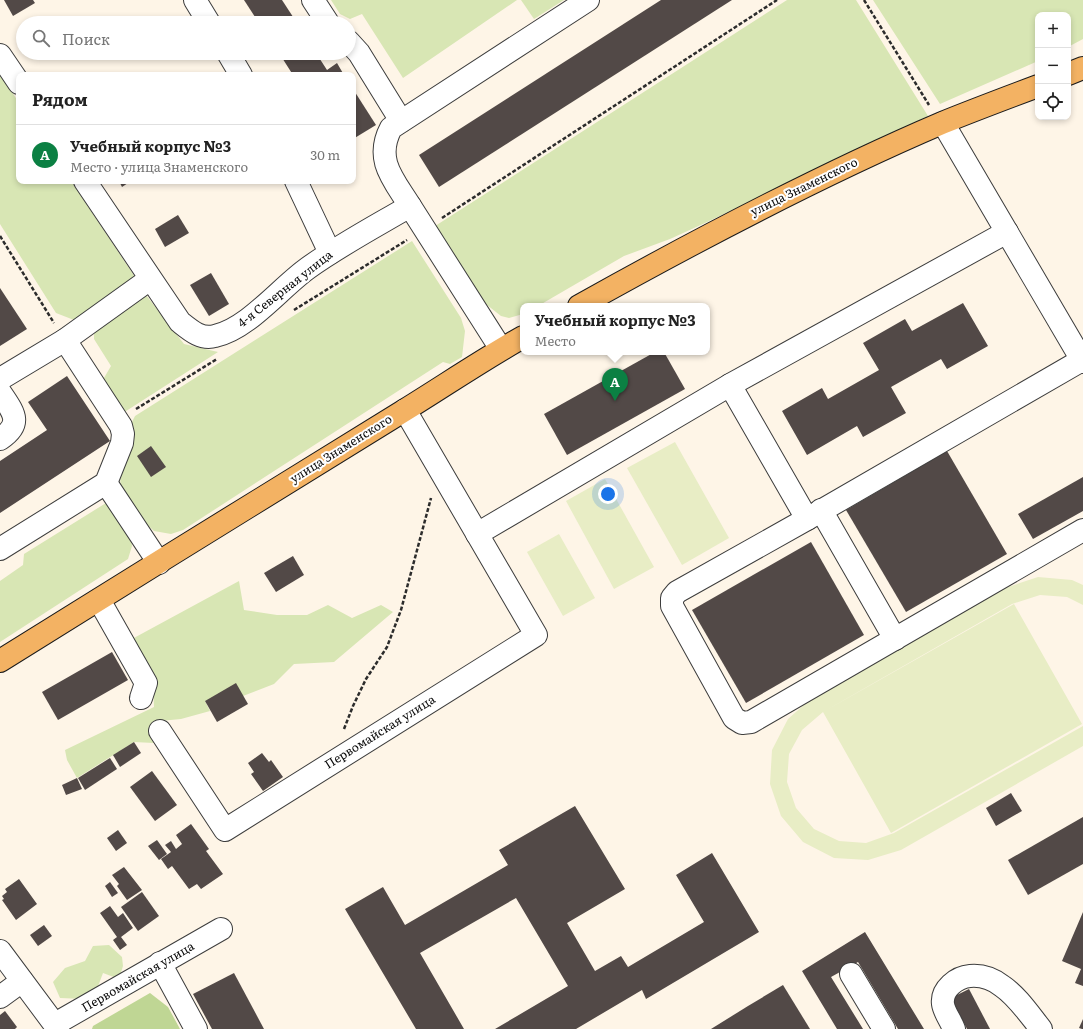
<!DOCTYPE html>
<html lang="ru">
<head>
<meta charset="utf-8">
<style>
	body { margin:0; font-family:Literata,serif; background:#f6f6f6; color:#222 }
	.controls { position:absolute; right:12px; top:12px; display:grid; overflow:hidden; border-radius:8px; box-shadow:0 2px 6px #0003 }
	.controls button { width:36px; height:36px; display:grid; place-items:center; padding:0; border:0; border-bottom:1px solid #e0e0e0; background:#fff; color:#222; font:20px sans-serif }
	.you { position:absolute; left:608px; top:494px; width:14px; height:14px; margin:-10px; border:3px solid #fff; border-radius:50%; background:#1a73e8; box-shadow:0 0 0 6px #1a73e833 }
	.badge { display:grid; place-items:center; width:26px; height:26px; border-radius:50%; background:#0b8043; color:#fff; font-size:13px; font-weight:700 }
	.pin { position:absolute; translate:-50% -33px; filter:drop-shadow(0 1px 2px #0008) }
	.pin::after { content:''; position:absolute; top:21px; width:14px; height:12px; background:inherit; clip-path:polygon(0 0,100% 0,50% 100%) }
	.popup { position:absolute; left:520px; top:303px; width:190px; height:52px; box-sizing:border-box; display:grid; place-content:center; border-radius:8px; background:#fff; filter:drop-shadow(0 1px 3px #0005); font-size:13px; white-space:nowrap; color:#767676 }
	.popup b { font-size:15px; color:#222 }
	.popup::after { content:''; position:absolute; left:50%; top:100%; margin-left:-8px; border:8px solid transparent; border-top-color:#fff }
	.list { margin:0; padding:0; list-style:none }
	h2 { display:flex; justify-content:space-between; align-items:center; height:52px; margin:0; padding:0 16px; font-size:17px }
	h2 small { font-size:13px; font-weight:400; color:#767676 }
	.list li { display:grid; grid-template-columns:26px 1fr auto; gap:12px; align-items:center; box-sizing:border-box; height:60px; padding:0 16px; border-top:1px solid #e0e0e0 }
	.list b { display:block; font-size:15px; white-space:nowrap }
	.list p { margin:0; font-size:13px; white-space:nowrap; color:#767676 }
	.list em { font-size:13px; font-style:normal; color:#767676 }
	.icon { flex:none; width:22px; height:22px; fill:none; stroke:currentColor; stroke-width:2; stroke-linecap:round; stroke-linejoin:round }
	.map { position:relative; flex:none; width:1083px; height:1029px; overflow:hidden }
	.search { position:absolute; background:#fff; box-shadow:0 2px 6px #0003; left:16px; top:16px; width:340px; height:44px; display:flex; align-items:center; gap:10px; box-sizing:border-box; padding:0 14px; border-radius:22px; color:#767676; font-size:15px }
	.panel { position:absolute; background:#fff; box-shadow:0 2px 6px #0003; left:16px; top:72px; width:340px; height:112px; border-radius:8px }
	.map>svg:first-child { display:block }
	.green { fill:#d8e6b4 }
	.forest { fill:#bfd694 }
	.pitch { fill:#e8edc5 }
	.building { fill:#524947 }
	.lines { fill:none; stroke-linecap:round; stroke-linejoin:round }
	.minor-casing { stroke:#3d3d3d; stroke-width:24 }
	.major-casing { stroke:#1b1b1b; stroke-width:24 }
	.path { stroke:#2c2c2c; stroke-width:2.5; stroke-dasharray:4 2; stroke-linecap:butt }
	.minor { stroke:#fff; stroke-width:22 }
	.major { stroke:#f3b263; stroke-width:22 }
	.labels { text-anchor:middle; stroke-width:4; stroke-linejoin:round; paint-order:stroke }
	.street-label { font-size:12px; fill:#0a0a0a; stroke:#fff }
</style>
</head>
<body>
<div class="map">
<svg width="1083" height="1029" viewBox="0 0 1083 1029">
	<rect width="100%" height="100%" fill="#fef5e7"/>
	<g class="green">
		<polygon points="331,0 517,0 403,78 362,14 350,19 340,14"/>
		<polygon points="521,0 564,0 534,19"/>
		<polygon points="787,0 856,0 928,116 705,223 670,239 624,256 538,306 523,306 523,314 509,318 501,316 482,301 432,228"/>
		<polygon points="873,0 1083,0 1083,39 1068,47 1068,15 1038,15 1038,61 940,104"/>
		<polygon points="0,73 19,103 19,181 71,181 137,280 88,315 74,320 56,313 0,224"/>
		<polygon points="412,241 461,318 465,331 462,357 450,364 443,362 183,530 171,534 154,531 141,519 121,491 120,476 131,424 135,416"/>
		<polygon points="146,295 184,344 218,352 123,413 101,383 111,366 94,339 94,334 97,329"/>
		<polygon points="106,503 112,506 131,535 132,546 128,559 0,642 0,581 23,565 24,554"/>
		<polygon points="239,581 244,610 277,615 307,615 328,605 352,618 381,605 393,612 334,662 294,664 274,684 243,696 205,701 210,711 181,719 160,721 156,728 154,743 134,742 77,778 67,760 65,750 154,707 153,681 132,639"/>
		<polygon points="109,945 122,957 123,966 119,979 103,973 97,989 84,999 60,998 53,982 65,968 85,961 93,946"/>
	</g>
	<polygon class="forest" points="150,993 168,1007 180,1029 92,1029 93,1026"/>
	<g class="pitch">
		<polygon points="675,442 729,538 682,565 627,468"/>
		<polygon points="605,479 654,567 614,589 566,501"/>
		<polygon points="559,534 595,598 563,616 527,552"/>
		<polygon points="1038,577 1072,580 1083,585 1083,605 1067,597 1040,595 1012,604 823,712 1014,604 1082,724 891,833 823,712 802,730 789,754 787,782 796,808 814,829 839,841 866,843 894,833 1083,726 1083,746 901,850 868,860 834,858 803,842 781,816 770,784 772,750 788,719 814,696 1005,588"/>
	</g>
	<g class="building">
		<polygon points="4,0 33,0 35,3 13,16"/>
		<polygon points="244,0 282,0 297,23 259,23"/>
		<polygon points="661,0 732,0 439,187 419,155"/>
		<polygon points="279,53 316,53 327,70 337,63 344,75 293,75"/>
		<polygon points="353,89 376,125 353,139"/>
		<polygon points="119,181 131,181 122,187"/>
		<polygon points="178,215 189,233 165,247 155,229"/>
		<polygon points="211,273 229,304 209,316 190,285"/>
		<polygon points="0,288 27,329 0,346"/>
		<polygon points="963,303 988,346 947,369 941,359 891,387 906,413 863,437 857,426 807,455 782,411 822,388 828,399 879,370 863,343 905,319 912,331"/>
		<polygon points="655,352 664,352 685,389 567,455 544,414"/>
		<polygon points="67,376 110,441 0,513 0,461 47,430 28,402"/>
		<polygon points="151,446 166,467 151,477 137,456"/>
		<polygon points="947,451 1007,554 906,612 846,510"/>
		<polygon points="1083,477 1083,511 1033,539 1018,514"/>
		<polygon points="811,542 864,635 746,703 692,610"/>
		<polygon points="293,556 304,575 276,592 264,573"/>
		<polygon points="112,652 128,680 58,720 42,692"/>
		<polygon points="236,683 248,704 217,722 205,701"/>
		<polygon points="134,742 141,753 120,767 113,755"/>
		<polygon points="262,753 269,762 271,760 283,777 263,791 251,774 254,772 248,763"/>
		<polygon points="110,758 117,769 85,790 78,778"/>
		<polygon points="152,771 177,805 155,821 130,787"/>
		<polygon points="77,778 82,789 66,795 62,785"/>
		<polygon points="1011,793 1022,811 996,826 986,808"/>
		<polygon points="575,806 625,889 567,923 595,971 621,956 628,967 704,922 676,875 712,853 759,932 646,999 642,990 576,1029 495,1029 568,986 516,898 420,953 464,1029 416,1029 345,909 383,887 405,925 508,865 499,850"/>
		<polygon points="1083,817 1083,864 1028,895 1008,860"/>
		<polygon points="191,824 209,849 206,851 223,874 201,889 197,884 189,889 172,866 168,869 161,859 171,852 165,845 171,841 176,849 182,844 176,835"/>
		<polygon points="118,830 127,843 116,851 107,838"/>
		<polygon points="157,840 167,854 159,860 148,846"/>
		<polygon points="124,867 142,890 127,900 117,886 119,884 112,875"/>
		<polygon points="19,879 37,904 16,920 2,900 4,899 2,896 7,892 5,889"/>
		<polygon points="110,882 118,893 112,897 105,886"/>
		<polygon points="142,892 159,916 138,931 121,907"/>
		<polygon points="110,906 118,917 123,913 133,928 121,937 127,945 120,950 113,940 117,937 100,913"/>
		<polygon points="1083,912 1083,986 1075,983 1081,969 1062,961"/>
		<polygon points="44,925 52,936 38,946 30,935"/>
		<polygon points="865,932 924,1029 898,1029 858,962 831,977 863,1029 837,1029 802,971"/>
		<polygon points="234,973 264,1029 212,1029 193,994"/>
		<polygon points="783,985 810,1029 711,1029 748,1006"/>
		<polygon points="969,989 990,1029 967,1029 951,998"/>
		<polygon points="5,1011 17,1027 15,1029 0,1029 0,1015"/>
		<polygon points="1083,1019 1083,1029 1082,1029 1079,1028"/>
	</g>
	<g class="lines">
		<defs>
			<g id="minor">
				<polyline points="195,0 209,23"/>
				<polyline points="313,0 328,23"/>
				<polyline points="349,42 359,53 401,121"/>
				<polyline points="228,53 241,75"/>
				<polyline points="0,55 19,83"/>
				<polyline points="943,123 1083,362"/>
				<path d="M85 181 180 322C190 330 201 340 215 336 248 329 280 288 308 268 340 245 376 226 410 206L501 349"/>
				<polyline points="296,181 330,253"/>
				<path d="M410 206C394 180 374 160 391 128L588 0"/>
				<polyline points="1082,360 807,519 677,592 672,598 672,606 734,718 742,723 751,722 1083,530"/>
				<polyline points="0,379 65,340 150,279"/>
				<polyline points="730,385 807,519"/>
				<path d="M0 392C13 412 24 423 0 439"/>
				<polyline points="106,483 159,563"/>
				<polyline points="821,510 895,639"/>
				<polyline points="477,534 730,385 1007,232"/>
				<polyline points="0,549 106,483 122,443 123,434 121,426 65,340"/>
				<polyline points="99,600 146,683 141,698"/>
				<polyline points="160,731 225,830 536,635 405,410"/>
				<polyline points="0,951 58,1029"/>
				<polyline points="160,963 196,1029"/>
				<polyline points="851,974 884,1029"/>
				<polyline points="0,997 22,981"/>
				<polyline points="55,1024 221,929"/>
				<path d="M954 1029C951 1021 944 1012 943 1004 941 989 957 977 970 976 981 975 993 979 1002 986 1017 996 1029 1014 1041 1029"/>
			</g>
			<g id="major">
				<polyline points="1068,74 1083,68"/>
				<path d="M579 306C697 240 818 176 942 123 974 110 1006 98 1038 86"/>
				<path d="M0 661C135 577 269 493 405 410 444 386 482 360 523 337"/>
			</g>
		</defs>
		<use href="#minor" class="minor-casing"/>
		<use href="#major" class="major-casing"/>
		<g class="path">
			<polyline points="864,0 929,105"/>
			<polyline points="442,218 777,0"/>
			<polyline points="0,236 54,323"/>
			<polyline points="294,310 407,240"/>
			<polyline points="136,409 217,359"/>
			<polyline points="344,729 353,706 366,679 387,647 401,610 431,498"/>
		</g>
		<use href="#minor" class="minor"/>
		<use href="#major" class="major"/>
	</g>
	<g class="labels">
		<g class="street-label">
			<text transform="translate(804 187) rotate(-26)" y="4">улица Знаменского</text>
			<text transform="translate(285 289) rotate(-38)" y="4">4-я Северная улица</text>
			<text transform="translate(341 449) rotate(-32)" y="4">улица Знаменского</text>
			<text transform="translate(380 732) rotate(-32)" y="4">Первомайская улица</text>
			<text transform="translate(138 977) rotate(-30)" y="4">Первомайская улица</text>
		</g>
	</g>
</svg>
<div class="controls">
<button>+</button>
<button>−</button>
<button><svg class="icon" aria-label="locate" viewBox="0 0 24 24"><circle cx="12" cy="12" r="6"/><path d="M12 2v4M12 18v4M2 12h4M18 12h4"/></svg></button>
</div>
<div class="you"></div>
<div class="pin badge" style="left:615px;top:401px">A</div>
<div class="popup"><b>Учебный корпус №3</b>Место</div>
<div class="search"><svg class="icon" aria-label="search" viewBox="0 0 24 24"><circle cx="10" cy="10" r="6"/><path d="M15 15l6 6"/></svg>Поиск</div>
<section class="panel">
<h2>Рядом<small></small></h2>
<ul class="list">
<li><span class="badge">A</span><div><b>Учебный корпус №3</b><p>Место · улица Знаменского</p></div><em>30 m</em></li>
</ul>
</section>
</div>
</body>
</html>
